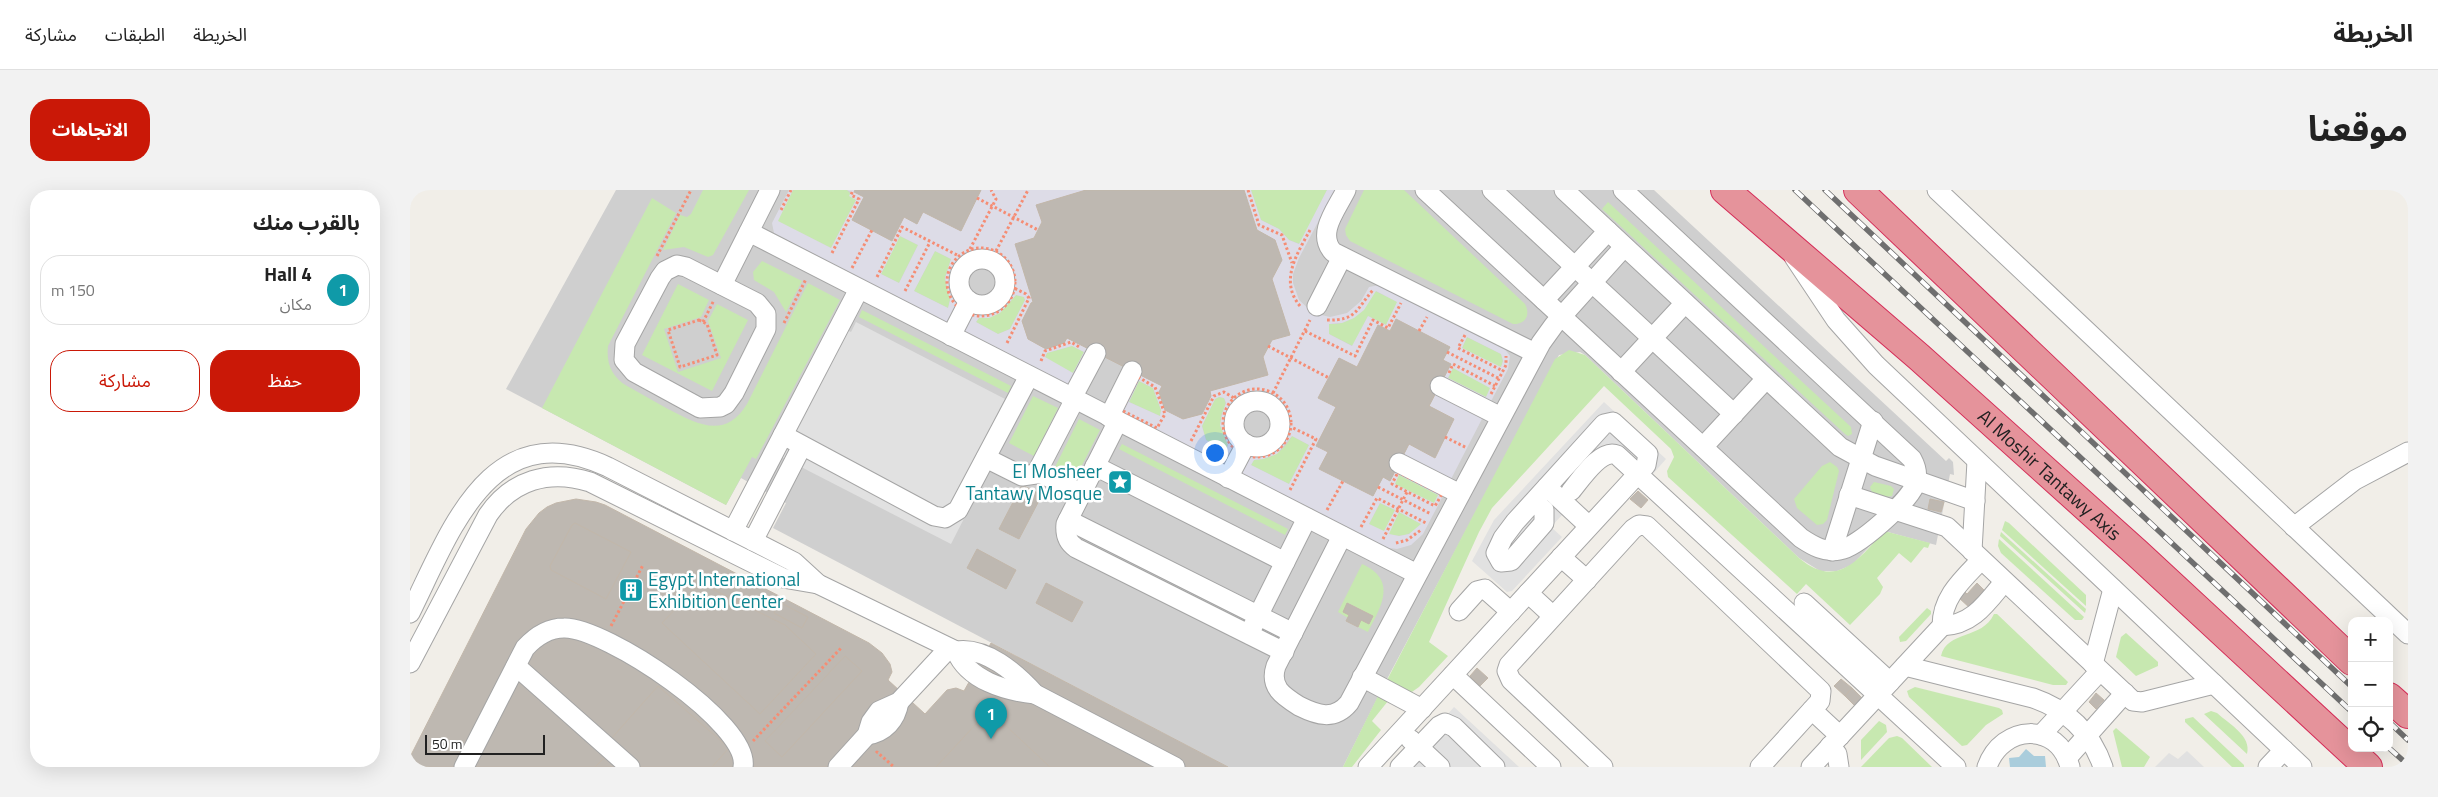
<!DOCTYPE html>
<html lang="ar">
<head>
<meta charset="utf-8">
<style>
	body { margin:0; font-family:"Titillium Web","Noto Sans Arabic",sans-serif; background:#f2f2f2; color:#222; direction:rtl }
	.controls { position:absolute; right:15px; bottom:15px; display:grid; overflow:hidden; border-radius:10px; box-shadow:0 5px 20px #0002 }
	.controls button { width:45px; height:45px; display:grid; place-items:center; padding:0; border:0; border-bottom:1px solid #e0e0e0; background:#fff; color:#222; font:25px sans-serif }
	.scale { position:absolute; left:15px; bottom:12px; width:120px; box-sizing:border-box; padding-left:5px; border:2px solid #212121; border-top:0; font-size:14px; line-height:18px; white-space:nowrap; color:#212121; -webkit-text-stroke:4px #fff; paint-order:stroke }
	.you { position:absolute; left:804px; top:262px; width:18px; height:18px; margin:-12px; border:4px solid #fff; border-radius:50%; background:#1a73e8; box-shadow:0 0 0 8px #1a73e833 }
	.badge { display:grid; place-items:center; width:32px; height:32px; border-radius:50%; background:#ca1807; color:#fff; font-size:16px; font-weight:700 }
	.pin { position:absolute; translate:-50% -41px; filter:drop-shadow(0 1px 2px #0008) }
	.pin::after { content:''; position:absolute; top:26px; width:18px; height:15px; background:inherit; clip-path:polygon(0 0,100% 0,50% 100%) }
	.list { margin:0; padding:0; list-style:none }
	h2 { display:flex; justify-content:space-between; align-items:center; height:65px; margin:0; padding:0 20px; font-size:21px }
	h2 small { font-size:16px; font-weight:400; color:#767676 }
	.list li { display:grid; grid-template-columns:32px 1fr auto; gap:15px; align-items:center; box-sizing:border-box; height:70px; margin:0 10px 10px; padding:0 10px; border:1px solid #e0e0e0; border-radius:20px }
	.list b { display:block; font-size:19px; white-space:nowrap }
	.list p { margin:0; font-size:16px; white-space:nowrap; color:#767676 }
	.list em { font-size:16px; font-style:normal; color:#767676 }
	.actions { display:flex; gap:10px; padding:15px 20px }
	.actions a { flex:1; padding:11px 0; border:1px solid #ca1807; border-radius:20px; text-align:center; font-size:18px; color:#ca1807 }
	.actions .main { background:#ca1807; color:#fff }
	.icon { flex:none; width:28px; height:28px; fill:none; stroke:currentColor; stroke-width:2; stroke-linecap:round; stroke-linejoin:round }
	.map { position:relative; flex:none; width:1998px; height:577px; overflow:hidden; direction:ltr; border-radius:20px }
	header { display:flex; align-items:center; gap:30px; box-sizing:border-box; height:70px; padding:0 25px; background:#fff; border-bottom:1px solid #e0e0e0 }
	header strong { font-size:24px }
	nav { display:flex; gap:28px; margin-inline-start:auto; font-size:18px }
	.intro { display:flex; align-items:center; justify-content:space-between; box-sizing:border-box; height:120px; padding:0 30px }
	h1 { margin:0; font-size:35px }
	.button { padding:12px 22px; border-radius:20px; background:#ca1807; color:#fff; font-size:18px; font-weight:700 }
	main { display:flex; gap:30px; padding:0 30px }
	aside { flex:1; background:#fff; border-radius:20px; box-shadow:0 5px 20px #0002 }
	.map>svg:first-child { display:block }
	.religious { fill:#cfcfcf }
	.grass { fill:#c7e8b0 }
	.parking { fill:#e1e1e1 }
	.plaza { fill:#dddce7; fill-rule:evenodd }
	.water { fill:#aacddc }
	.building { fill:#beb8b1; stroke:#c2b7aa }
	.lines { fill:none; stroke-linecap:round; stroke-linejoin:round }
	.minor-casing { stroke:#a5a5a5; stroke-width:21 }
	.highway-casing { stroke:#d52e59; stroke-width:30 }
	.path { stroke:#f58d74; stroke-width:3; stroke-dasharray:2.5 2.5; stroke-linecap:butt }
	.minor { stroke:#fff; stroke-width:19 }
	.highway { stroke:#e5939b; stroke-width:28 }
	.rail-casing { stroke:#6f6f6f; stroke-width:5.5 }
	.rail { stroke:#fff; stroke-width:4; stroke-dasharray:11; stroke-linecap:butt }
	.labels { text-anchor:middle; stroke-width:5; stroke-linejoin:round; paint-order:stroke }
	.culture-label { font-size:19px; fill:#0d838f; stroke:#fff; text-anchor:end }
	.street-label { font-size:19px; fill:#212121; stroke:#fff }
</style>
</head>
<body>
<header>
<strong>الخريطة</strong>
<nav><a>الخريطة</a><a>الطبقات</a><a>مشاركة</a></nav>
</header>
<div class="intro"><h1>موقعنا</h1><a class="button">الاتجاهات</a></div>
<main>
<div class="map">
<svg width="1998" height="577" viewBox="0 0 1998 577">
	<rect width="100%" height="100%" fill="#f1eee8"/>
	<polygon class="religious" points="206,0 1244,0 1536,271 1539,268 1543,272 1544,285 1540,284 1526,355 1474,341 1442,375 1427,381 1410,381 1389,368 1175,165 1170,162 1149,165 976,491 992,518 968,507 933,577 818,577 363,338 376,313 331,288 316,315 96,199"/>
	<g class="grass">
		<polygon points="293,0 339,0 303,65 298,67 274,57 253,60 270,25 277,27 281,24"/>
		<polygon points="383,0 437,0 446,10 421,58 367,31"/>
		<polygon points="841,0 917,0 890,54 879,50 869,39 851,30"/>
		<path d="M954 0H994L1115 114C1121 125 1115 135 1103 134L940 51 936 45 935 39Z"/>
		<path d="M242 8 266 23 198 156C196 174 202 187 217 196 231 204 244 211 258 219 287 234 315 250 337 214L398 93 430 110 346 269 342 267 316 315 132 218Z"/>
		<polygon points="1198,12 1441,237 1442,244 1438,246 1435,244 1192,19"/>
		<polygon points="490,46 508,55 489,93 471,84"/>
		<polygon points="525,61 541,69 535,88 540,110 538,118 504,101"/>
		<polygon points="352,71 392,91 376,122 364,102 344,90 343,82"/>
		<polygon points="268,94 299,110 291,127 254,139 268,182 311,168 298,131 307,114 338,130 302,201 232,165"/>
		<path d="M965 101 988 112 976 135 958 126 943 156 919 144V134C943 135 954 120 965 101Z"/>
		<path d="M606 105 614 107 615 110 600 139 588 144 566 132 569 128C589 129 595 117 606 105Z"/>
		<polygon points="452,120 601,196 598,203 449,127"/>
		<polygon points="1057,147 1091,164 1093,171 1091,178 1052,158"/>
		<polygon points="662,156 674,162 663,183 635,168 637,163"/>
		<path d="M1159 160 1175 165 1389 368C1427 400 1449 369 1474 341L1520 353 1518 358 1514 357 1501 373 1489 363 1467 388 1473 397 1470 404 1440 435 1396 394 1387 404 1258 287 1257 281 1264 267 1261 259 1194 196 1082 318 1069 342 1019 452 1038 466 1009 497 999 504 976 492 1145 169Z"/>
		<polygon points="1043,178 1081,198 1076,207 1038,188"/>
		<polygon points="729,191 743,198 751,220 750,226 719,212"/>
		<polygon points="623,206 648,218 624,266 599,253"/>
		<path d="M809 207 814 208C818 216 812 220 811 227 809 240 821 250 816 261L796 250 792 236 805 209Z"/>
		<polygon points="669,229 690,240 666,287 645,277"/>
		<path d="M882 246 899 255 879 294 841 275 844 270C862 269 873 262 882 246Z"/>
		<polygon points="712,254 878,339 875,345 709,259"/>
		<polygon points="1420,272 1427,277 1429,281 1417,330 1413,334 1407,335 1387,318 1384,309 1412,276"/>
		<polygon points="989,284 1029,305 1024,314 984,294"/>
		<polygon points="1464,292 1481,296 1484,299 1482,306 1476,307 1462,303 1460,297"/>
		<polygon points="970,313 985,320 974,342 959,334"/>
		<path d="M989 322 1011 334C1002 345 992 348 978 344Z"/>
		<polygon points="1595,331 1599,333 1676,405 1676,416 1592,340"/>
		<polygon points="1591,342 1676,419 1675,423 1590,346"/>
		<polygon points="1589,349 1674,427 1672,430 1665,430 1591,363 1588,356"/>
		<path d="M952 374C988 390 971 417 958 442L948 437 951 430 959 434 963 426 938 413 933 421 939 425 938 428 928 422Z"/>
		<polygon points="1517,418 1521,421 1521,424 1496,451 1490,452 1489,447"/>
		<path d="M1584 424H1587L1655 489 1658 492 1656 495H1643L1531 466C1537 440 1572 450 1584 424Z"/>
		<polygon points="1716,443 1748,472 1748,476 1726,486 1706,467 1711,447"/>
		<polygon points="1505,497 1589,518 1592,520 1593,524 1576,535 1557,555 1552,556 1499,507 1497,501"/>
		<polygon points="968,506 978,511 962,531 971,540 942,577 933,577"/>
		<path d="M1801 521 1807 523C1819 534 1842 546 1837 564L1794 524Z"/>
		<polygon points="1783,527 1834,575 1834,577 1822,577 1775,532 1775,529"/>
		<polygon points="1469,531 1476,535 1477,542 1451,570 1451,550"/>
		<polygon points="1706,538 1740,567 1734,577 1712,577 1703,541"/>
		<polygon points="1487,546 1492,548 1522,577 1451,577 1479,548"/>
	</g>
	<g class="parking">
		<polygon points="446,132 595,209 589,220 605,229 541,354 358,260 423,133 441,142"/>
		<polygon points="1194,212 1256,269 1242,285 1206,255 1196,254 1191,256 1150,301 1163,313 1141,337 1152,347 1102,401 1097,402 1062,371 1084,330"/>
		<polygon points="1044,517 1109,577 986,577 1033,523 1038,524"/>
		<polygon points="1777,561 1794,577 1745,577 1759,563 1768,569"/>
	</g>
	<g class="plaza">
		<path d="M379 0H383L368 31 421 58 446 10 439 6 441 2 437 0H445L444 2 454 7 442 30 482 50 494 27 507 34 513 22 551 41 571 0H676L626 15 632 32 624 48 606 54 623 112 621 113 612 131 618 149 636 159 654 153 657 148 681 160 663 198 554 142 565 122 572 123 586 119 597 110 600 104 602 83 589 66 576 60 562 61 545 74 540 94 549 113 538 134 364 43 362 33ZM490 46 508 55 489 93 471 84ZM525 61 541 69 535 88 540 110 538 118 504 101ZM606 105 614 107 615 110 600 139 588 144 566 132 569 128H579L590 123ZM662 156 674 162 663 183 635 167 637 163Z"/>
		<path d="M834 0H841L851 30 869 39 879 50 889 54 917 0H925L889 68 883 84V93L889 110 903 123 920 127 937 123 951 111 959 97 970 95 1094 158 1100 166 1098 179 1079 215 1032 191 1041 174 1033 170 1040 157 980 141 947 177 929 168 909 208 926 217 918 262 910 279 963 306 973 287 980 291 987 278 1035 302 1013 344 1001 355 987 359 972 357 831 285 842 265 856 264 862 261 873 251 876 245 878 231 874 217 858 204H836L820 217 815 237 825 256 815 276 707 221 726 183 752 196 749 202 755 220 773 229 792 224 801 206 800 201 857 185 853 167 862 150 880 144 862 89 872 70 865 50 847 40ZM966 101 987 112 976 135 958 126 942 156 919 144V134L932 133 944 128 954 120ZM1057 147 1091 164 1093 171 1091 177 1052 158ZM1043 178 1080 198 1076 207 1038 188ZM729 191 743 198 751 220 750 226 719 212ZM809 207 814 208 816 213 812 224 810 235 818 255 816 261 796 250 792 236 805 209ZM882 246 899 255 879 294 841 275 844 270 853 269 867 264ZM989 285 1028 305 1024 313 985 294ZM970 313 985 320 974 341 959 334ZM989 322 1011 334 999 344 989 346 979 344Z"/>
		<polygon points="1027,201 1074,225 1039,293 992,269 999,254 1025,267 1044,229 1019,216"/>
	</g>
	<polygon class="water" points="1616,559 1624,566 1635,566 1636,577 1600,577 1599,568 1609,567"/>
	<g class="building">
		<polygon points="445,0 571,0 551,41 513,22 507,34 494,27 482,51 442,30 454,7 444,2"/>
		<polygon points="676,0 834,0 847,40 865,50 872,70 862,89 880,145 862,150 853,167 858,185 800,201 801,206 792,224 773,229 755,220 749,202 752,196 657,148 654,153 636,159 618,149 612,131 621,113 623,112 605,54 624,48 632,32 626,15"/>
		<polygon points="986,129 1040,157 1033,170 1041,174 1019,216 1044,229 1025,268 999,254 980,291 973,287 963,306 909,279 918,262 906,256 926,217 908,208 929,168 947,177 968,135 980,141"/>
		<polygon points="612,295 632,305 609,349 589,339"/>
		<polygon points="1228,301 1238,310 1231,318 1220,309"/>
		<polygon points="166,309 186,312 195,315 459,453 472,463 480,474 482,482 478,490 515,524 537,500 546,498 554,501 581,453 818,577 0,577 0,567 116,339 129,323 137,317 146,313"/>
		<polygon points="1520,309 1534,312 1531,322 1518,319"/>
		<polygon points="165,333 221,362 196,409 141,380 140,376 162,335"/>
		<polygon points="567,359 606,380 596,399 557,378"/>
		<polygon points="290,393 375,435 406,464 350,524 252,433"/>
		<polygon points="636,393 673,412 662,432 626,413"/>
		<polygon points="1567,393 1574,400 1564,411 1566,414 1561,419 1548,407 1554,401 1557,404"/>
		<polygon points="369,412 398,427 392,438 364,423"/>
		<polygon points="937,413 963,426 959,434 951,430 948,437 936,431 939,425 933,422"/>
		<polygon points="435,466 452,481 372,567 355,551"/>
		<polygon points="1067,478 1078,488 1070,496 1060,486"/>
		<polygon points="1431,489 1442,498 1435,506 1424,496"/>
		<polygon points="248,496 319,558 302,577 231,577 200,550"/>
		<polygon points="1442,498 1452,508 1445,516 1435,506"/>
		<polygon points="1686,503 1694,510 1686,519 1679,512"/>
		<polygon points="579,520 640,577 526,577"/>
		<polygon points="196,566 208,577 185,577"/>
	</g>
	<g class="lines">
		<defs>
			<g id="minor">
				<path d="M936 0C927 19 906 43 923 62L1125 163"/>
				<path d="M1015 0 1391 348C1403 356 1415 363 1430 360 1448 357 1497 313 1505 295 1508 286 1507 278 1502 269L1213 0"/>
				<polyline points="1082,0 1324,224"/>
				<polyline points="1154,0 1430,257 1465,276 1565,311"/>
				<polyline points="1527,0 1998,444"/>
				<polyline points="339,42 1007,384"/>
				<polyline points="1384,67 1426,130 1466,175 1892,577"/>
				<circle cx="572" cy="92" r="23"/>
				<polygon points="267,75 276,77 347,113 356,124 356,139 324,203 316,214 310,217 290,218 224,182 214,170 215,154 250,88 255,81"/>
				<polyline points="312,95 360,0"/>
				<polyline points="1134,110 1198,41"/>
				<polyline points="907,116 932,67"/>
				<polyline points="541,146 559,111"/>
				<polyline points="1211,182 1275,113"/>
				<polyline points="1030,196 1091,227"/>
				<polyline points="662,208 686,163"/>
				<circle cx="847" cy="234" r="23"/>
				<polyline points="699,227 722,181"/>
				<path d="M708 231 656 334C655 344 657 352 666 358L874 462"/>
				<polyline points="373,245 524,326 535,328 548,320 619,186"/>
				<polyline points="1293,257 1356,189"/>
				<polyline points="576,268 612,286 626,284 665,209"/>
				<polyline points="989,273 1050,304"/>
				<polyline points="685,276 875,372"/>
				<polyline points="628,282 671,303"/>
				<polyline points="818,288 836,254"/>
				<polyline points="1137,297 1179,336"/>
				<path d="M1161 301C1171 289 1191 258 1207 265L1546 577"/>
				<polyline points="1439,305 1537,337 1723,511 1732,512 1804,494"/>
				<polyline points="658,330 883,443"/>
				<polyline points="1884,337 1945,290 1998,262"/>
				<polyline points="323,341 449,99"/>
				<path d="M932 346 866 476C859 497 873 506 889 516 907 525 924 531 939 513L1131 153 1144 135 1214 57"/>
				<polyline points="343,351 392,256"/>
				<polyline points="1422,361 1463,231"/>
				<polyline points="1562,361 1567,271"/>
				<polyline points="1151,367 1177,390"/>
				<polyline points="1118,403 1143,426"/>
				<polyline points="1394,413 1480,492"/>
				<polyline points="1049,421 1067,401 1075,399 1101,422"/>
				<path d="M0 423C41 341 80 222 198 277L384 372 408 394 546 461C575 456 606 483 625 504L765 577"/>
				<polyline points="843,436 897,328"/>
				<path d="M1532 436C1562 435 1576 414 1594 392"/>
				<path d="M546 461C558 490 595 501 625 504"/>
				<path d="M0 473 78 325C102 290 139 279 180 292L373 388 408 394"/>
				<polyline points="1683,474 1703,399"/>
				<polyline points="106,476 220,577"/>
				<path d="M1495 476 1623 508C1658 520 1681 542 1693 577"/>
				<polyline points="1043,485 1141,577"/>
				<polyline points="952,487 1012,519"/>
				<polyline points="1402,520 1430,546"/>
				<path d="M457 545C475 542 486 530 489 512"/>
				<polyline points="1631,545 1690,481"/>
				<polyline points="1000,549 1030,577"/>
				<polyline points="1420,556 1427,564 1429,577"/>
				<polyline points="1657,568 1715,503"/>
				<path d="M54 577 115 458C125 447 138 438 154 438 195 437 341 534 333 577"/>
				<polyline points="428,577 457,545 461,532 469,521 489,512 539,458"/>
				<polyline points="958,577 1236,275 1238,264 1203,232 1194,234 1105,332 1093,348 1086,363 1091,372 1101,371 1134,333 1134,320 1124,312"/>
				<polyline points="990,577 1029,536 1035,533 1044,537 1085,577"/>
				<polyline points="1193,577 1101,490 1097,481 1099,475 1223,339 1229,335 1237,336 1411,501 1410,511 1350,577"/>
				<path d="M1401 577 1532 436C1532 407 1552 390 1571 370"/>
				<path d="M1577 577C1592 534 1648 531 1660 577"/>
				<polyline points="1858,577 1874,560"/>
			</g>
			<g id="highway">
				<path id="s1" d="M1315 0 1509 167 1727 363 1958 577"/>
				<polyline points="1448,0 1942,471"/>
				<polyline points="1979,507 1998,524"/>
			</g>
		</defs>
		<use href="#minor" class="minor-casing"/>
		<use href="#highway" class="highway-casing"/>
		<g class="path">
			<polyline points="838,0 849,35 872,45 882,73"/>
			<polyline points="567,8 628,40"/>
			<polyline points="371,20 381,0"/>
			<circle cx="571" cy="92" r="34"/>
			<polyline points="560,59 586,9 581,0"/>
			<polyline points="586,61 618,0"/>
			<polyline points="422,63 449,9 441,5 443,0"/>
			<polyline points="247,66 281,0"/>
			<polyline points="442,78 462,40"/>
			<polyline points="467,87 492,37 549,66"/>
			<polyline points="495,101 520,52"/>
			<path d="M890 116C869 91 887 64 900 40"/>
			<polygon points="289,130 297,134 307,165 270,177 258,140"/>
			<path d="M917 130C947 131 947 118 963 100"/>
			<polyline points="293,132 304,110"/>
			<polyline points="374,133 396,89"/>
			<polyline points="895,141 945,166 963,130 978,138 991,113"/>
			<polyline points="1009,141 1017,127"/>
			<polyline points="1055,145 1048,158 1093,181"/>
			<polyline points="597,153 619,108 616,104 604,98"/>
			<polyline points="858,156 919,188"/>
			<polyline points="1037,162 1090,189"/>
			<polyline points="631,171 635,161 661,152 671,158"/>
			<polyline points="1039,183 1043,174 1085,196"/>
			<polygon points="728,187 745,197 755,224 747,238 711,220"/>
			<circle cx="847" cy="233" r="34"/>
			<polyline points="863,203 900,130"/>
			<polyline points="1081,204 1096,175 1096,166"/>
			<polyline points="1035,247 1057,258"/>
			<polyline points="781,251 804,206 814,202 824,208"/>
			<polygon points="988,282 1032,304 1025,316 982,294"/>
			<polyline points="968,297 1021,324"/>
			<polyline points="880,300 906,249 881,237"/>
			<polyline points="917,320 933,291"/>
			<polyline points="951,337 967,308 1016,333"/>
			<polyline points="973,349 997,302"/>
			<polyline points="986,353 997,350 1011,340"/>
			<polyline points="201,436 233,375"/>
			<polyline points="343,551 432,457"/>
			<polyline points="466,563 467,562 484,577"/>
		</g>
		<use href="#minor" class="minor"/>
		<use href="#highway" class="highway"/>
		<defs>
			<g id="rail">
				<polyline points="1385,0 1942,522"/>
				<polyline points="1415,0 1942,497"/>
				<polyline points="1979,532 1998,550"/>
				<polyline points="1979,558 1998,575"/>
			</g>
		</defs>
		<use href="#rail" class="rail-casing"/>
		<use href="#rail" class="rail"/>
	</g>
	<defs>
		<symbol id="sight-square" viewBox="-11 -11 22 22"><rect x="-9" y="-9" width="18" height="18" rx="4" fill="#0f9aa8" stroke="#fff"/><path d="M0-6L1.8-2.2L6-1.7L2.9 1.2L3.7 5.4L0 3.3L-3.7 5.4L-2.9 1.2L-6-1.7L-1.8-2.2Z" fill="#fff"/></symbol>
		<symbol id="building-square" viewBox="-11 -11 22 22"><rect x="-9" y="-9" width="18" height="18" rx="4" fill="#0f9aa8" stroke="#fff"/><path d="M-4-6H4V6H1V3H-1V6H-4ZM-2.5-4.3h1.7v1.8h-1.7ZM.8-4.3h1.7v1.8H.8ZM-2.5-1h1.7V.8h-1.7ZM.8-1h1.7V.8H.8Z" fill="#fff"/></symbol>
	</defs>
	<g fill-rule="evenodd">
		<use href="#sight-square" x="696" y="278" width="28" height="28"/>
		<use href="#building-square" x="207" y="386" width="28" height="28"/>
	</g>
	<g class="labels">
		<g class="culture-label">
			<text x="692" y="288">El Mosheer<tspan x="692" dy="22">Tantawy Mosque</tspan></text>
			<text x="238" y="396" text-anchor="start">Egypt International<tspan x="238" dy="22">Exhibition Center</tspan></text>
		</g>
		<g class="street-label">
			<text dy="7" stroke="none"><textPath href="#s1" startOffset="432">Al Moshir Tantawy Axis</textPath></text>
		</g>
	</g>
</svg>
<div class="controls">
<button>+</button>
<button>−</button>
<button><svg class="icon" aria-label="locate" viewBox="0 0 24 24"><circle cx="12" cy="12" r="6"/><path d="M12 2v4M12 18v4M2 12h4M18 12h4"/></svg></button>
</div>
<div class="scale">50 m</div>
<div class="you"></div>
<div class="pin badge" style="left:581px;top:549px;background:#0f9aa8">1</div>
</div>
<aside>
<h2>بالقرب منك<small></small></h2>
<ul class="list">
<li><span class="badge" style="background:#0f9aa8">1</span><div><b>Hall 4</b><p>مكان</p></div><em>150 m</em></li>
</ul>
<div class="actions"><a class="main">حفظ</a><a>مشاركة</a></div>
</aside>
</main>
</body>
</html>
